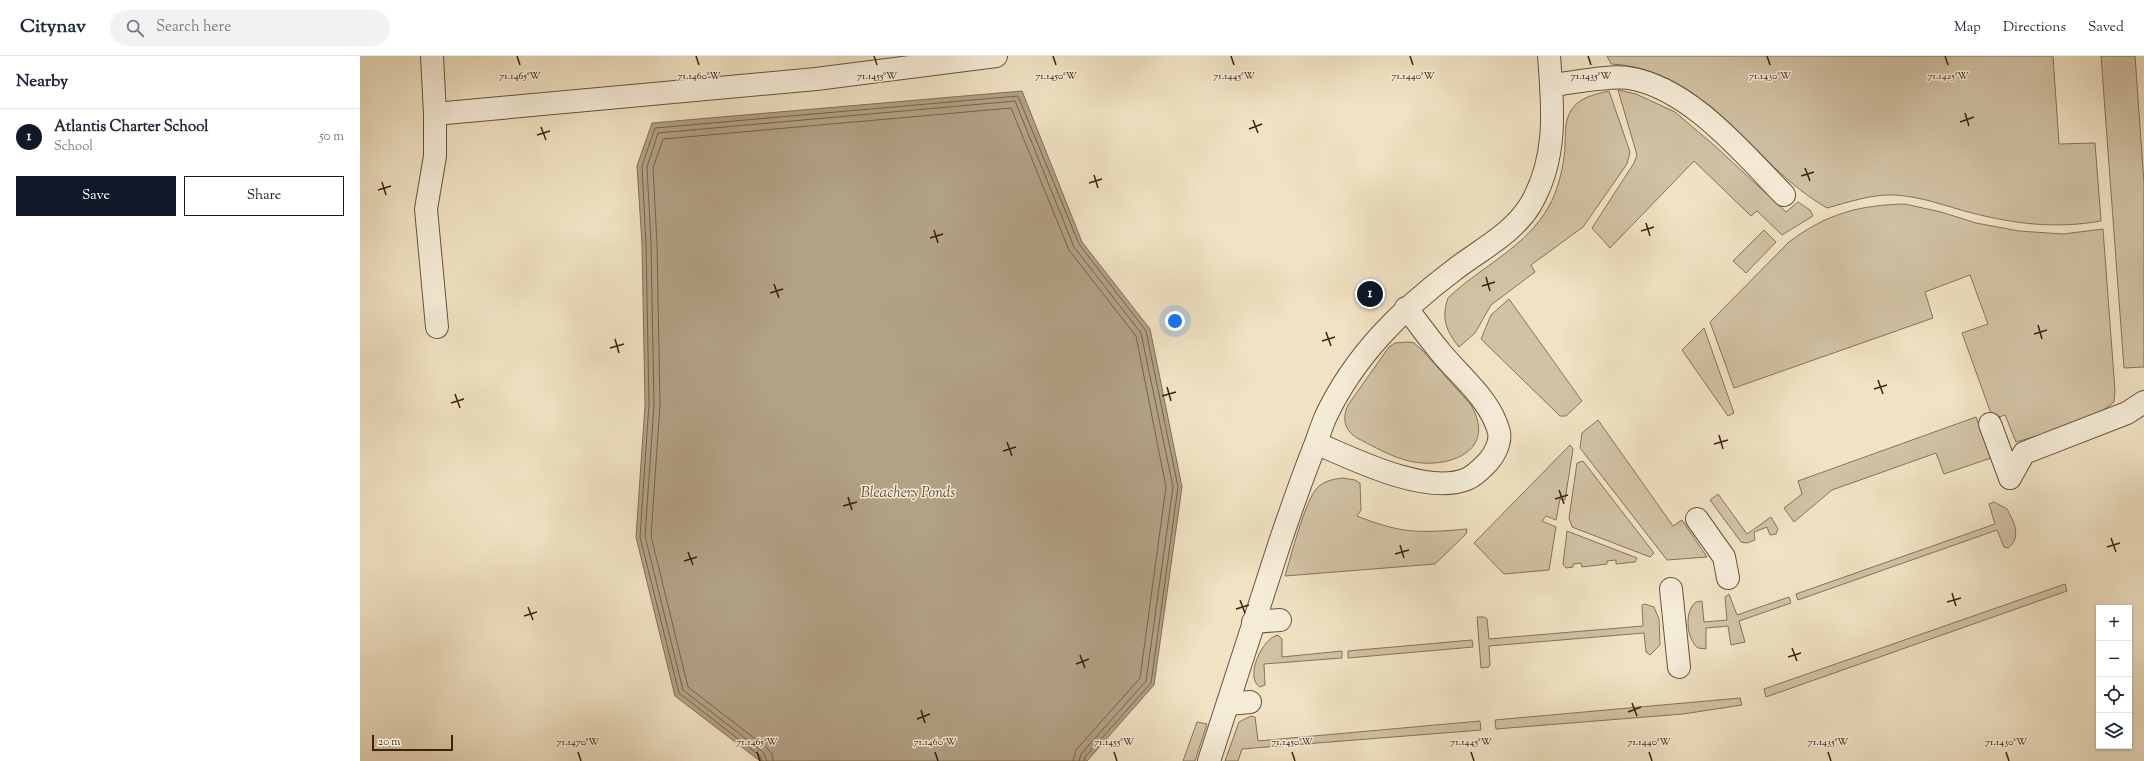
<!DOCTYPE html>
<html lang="en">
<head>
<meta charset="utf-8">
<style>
	body { margin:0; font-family:"Sorts Mill Goudy",serif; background:#f2f2f3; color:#1f2937 }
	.controls { position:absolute; right:12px; bottom:12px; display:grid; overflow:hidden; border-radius:0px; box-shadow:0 1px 3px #0004 }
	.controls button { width:36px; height:36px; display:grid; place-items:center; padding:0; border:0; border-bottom:1px solid #e0e1e3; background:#fff; color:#1f2937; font:20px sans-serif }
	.scale { position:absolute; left:12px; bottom:10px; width:81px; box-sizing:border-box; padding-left:4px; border:2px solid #3a240d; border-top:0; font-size:11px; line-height:14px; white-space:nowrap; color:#3a240d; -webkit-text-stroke:3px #f5ecd8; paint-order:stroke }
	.you { position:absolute; left:815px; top:265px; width:14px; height:14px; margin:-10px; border:3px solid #fff; border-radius:50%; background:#1a73e8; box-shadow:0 0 0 6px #1a73e833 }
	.badge { display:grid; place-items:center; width:26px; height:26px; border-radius:50%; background:#111827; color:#fff; font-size:13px; font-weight:700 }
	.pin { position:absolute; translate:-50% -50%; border:2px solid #fff; box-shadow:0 1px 4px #0006 }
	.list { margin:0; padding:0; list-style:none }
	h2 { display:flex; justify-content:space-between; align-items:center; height:52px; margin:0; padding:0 16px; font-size:17px }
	h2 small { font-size:13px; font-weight:400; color:#747a83 }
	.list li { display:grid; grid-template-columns:26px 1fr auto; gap:12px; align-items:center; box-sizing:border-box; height:56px; padding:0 16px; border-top:1px solid #e0e1e3 }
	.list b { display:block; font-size:15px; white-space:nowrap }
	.list p { margin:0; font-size:13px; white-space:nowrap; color:#747a83 }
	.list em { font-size:13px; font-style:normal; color:#747a83 }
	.actions { display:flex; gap:8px; padding:12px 16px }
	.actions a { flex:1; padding:9px 0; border:1px solid #111827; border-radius:0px; text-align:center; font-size:14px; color:#111827 }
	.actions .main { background:#111827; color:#fff }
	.icon { flex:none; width:22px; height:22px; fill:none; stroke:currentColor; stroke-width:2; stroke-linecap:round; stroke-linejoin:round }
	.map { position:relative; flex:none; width:1784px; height:705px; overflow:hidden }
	header { display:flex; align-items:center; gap:24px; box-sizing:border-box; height:56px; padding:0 20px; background:#fff; border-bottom:1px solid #e0e1e3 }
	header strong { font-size:19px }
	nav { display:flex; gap:22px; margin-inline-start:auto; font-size:14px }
	.search { width:280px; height:36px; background:#f2f2f3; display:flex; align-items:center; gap:10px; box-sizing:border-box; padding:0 14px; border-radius:22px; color:#747a83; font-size:15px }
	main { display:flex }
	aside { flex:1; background:#fff }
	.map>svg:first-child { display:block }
	.green { fill:#d1c2a4; stroke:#867358 }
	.water { fill:#b2a185; stroke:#826f55 }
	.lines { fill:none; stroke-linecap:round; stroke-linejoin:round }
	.shore { stroke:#766249; stroke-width:1 }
	.minor-casing { stroke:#68543a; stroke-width:24 }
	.minor { stroke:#f5ecd8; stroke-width:22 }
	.ticks { fill:none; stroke:#3a240d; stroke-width:1.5 }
	.labels { text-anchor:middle; stroke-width:3; stroke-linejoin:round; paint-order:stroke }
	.water-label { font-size:15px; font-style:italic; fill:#645037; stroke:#f5ecd8 }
	.ticks-label { font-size:10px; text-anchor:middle; fill:#3a240d; stroke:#f5ecd8; stroke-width:3; stroke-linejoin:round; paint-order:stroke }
</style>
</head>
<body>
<header>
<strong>Citynav</strong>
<div class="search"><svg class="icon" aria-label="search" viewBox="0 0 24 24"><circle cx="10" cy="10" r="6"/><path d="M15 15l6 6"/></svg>Search here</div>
<nav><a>Map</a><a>Directions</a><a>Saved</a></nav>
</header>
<main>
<aside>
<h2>Nearby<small></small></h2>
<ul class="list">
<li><span class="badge">1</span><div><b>Atlantis Charter School</b><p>School</p></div><em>50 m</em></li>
</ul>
<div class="actions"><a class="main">Save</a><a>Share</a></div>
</aside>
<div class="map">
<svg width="1784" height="705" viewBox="0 0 1784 705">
	<rect width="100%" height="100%" fill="#f0e2c3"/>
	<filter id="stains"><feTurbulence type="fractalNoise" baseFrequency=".005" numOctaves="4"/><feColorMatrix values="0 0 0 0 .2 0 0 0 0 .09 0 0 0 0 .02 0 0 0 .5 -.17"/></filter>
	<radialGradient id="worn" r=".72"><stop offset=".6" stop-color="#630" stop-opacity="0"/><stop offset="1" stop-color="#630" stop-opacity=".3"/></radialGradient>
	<g class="green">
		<path d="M1247 0H1693L1699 88 1735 87 1741 165C1695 173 1656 168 1612 157 1585 150 1564 141 1535 139 1512 138 1489 146 1467 152 1390 108 1349 13 1251 8Z"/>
		<polygon points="1741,0 1775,0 1784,127 1784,311 1764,312"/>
		<polygon points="1258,34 1276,38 1315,56 1355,90 1426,156 1438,146 1450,154 1453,160 1422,179 1397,155 1391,160 1334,105 1250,192 1232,172 1274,107 1277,99"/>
		<path d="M1249 35 1270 96 1267 108 1223 171 1171 209 1175 216 1131 249 1115 277 1099 291C1086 275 1081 262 1088 242 1121 210 1166 192 1189 150 1197 136 1202 117 1204 101 1207 86 1202 66 1212 53 1220 41 1236 38 1249 35Z"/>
		<path d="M1545 148 1581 156 1616 167 1659 175 1703 178 1743 173 1755 335 1754 346C1728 368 1689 376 1656 386L1645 359 1633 363 1602 277 1628 268 1610 219 1565 236 1573 262 1374 332 1350 266 1429 186C1466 158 1499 149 1545 148Z"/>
		<polygon points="1404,174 1416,186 1386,217 1373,205"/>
		<polygon points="1149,243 1222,345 1206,360 1200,360 1121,283 1131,259"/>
		<polygon points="1344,272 1374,357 1368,360 1322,294"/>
		<path d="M1048 286 1054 287 1062 294 1111 349C1140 399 1080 416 1042 403 1026 398 1011 389 997 382 984 374 982 362 988 349L1029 291 1035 287Z"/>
		<polygon points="1616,361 1631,402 1584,418 1576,397 1472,434 1434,466 1424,452 1442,438 1438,425"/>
		<polygon points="1238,364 1313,470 1322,464 1347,501 1307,504 1220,392 1222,377"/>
		<polygon points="1210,389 1213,393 1205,444 1200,443 1196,464 1186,460 1182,465 1196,471 1189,514 1144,518 1114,487"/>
		<polygon points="1223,405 1294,497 1290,501 1212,471 1209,462 1217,407"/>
		<path d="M983 422 995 424 1000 427 1001 454 997 460C1042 478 1060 477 1107 473L1106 478 1075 508 925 520C931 500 945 445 957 432 964 425 973 423 983 422Z"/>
		<polygon points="1358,438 1387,478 1411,461 1418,473 1416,478 1410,479 1407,471 1394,476 1395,484 1387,487 1381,486 1350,444"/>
		<path d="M1634 446 1647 453C1654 465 1662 482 1648 492L1644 491 1637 474 1438 544 1436 538 1635 468 1629 448Z"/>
		<polygon points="1207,475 1277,502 1275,506 1256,508 1256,504 1247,505 1247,508 1222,511 1221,507 1213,508 1213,511 1206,512 1203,508"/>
		<polygon points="1705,528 1707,535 1406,641 1404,633"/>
		<path d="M1369 538 1377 559 1429 541 1431 547 1379 565 1385 586 1371 589 1368 570 1346 572V593L1338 592C1326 583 1324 555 1336 546L1342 545 1344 566 1367 564 1365 541Z"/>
		<polygon points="1285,548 1294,551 1299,563 1300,589 1290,599 1286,596 1284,577 1129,590 1130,608 1129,611 1121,612 1117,561 1124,561 1127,563 1129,583 1283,570 1282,549"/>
		<path d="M918 579 922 583V601L982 595V602L904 608 905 629 900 631C884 622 902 582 918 579Z"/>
		<polygon points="1112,584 1113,591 988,602 988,595"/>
		<polygon points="1380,642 1382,649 1323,658 1136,673 1135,664"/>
		<polygon points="891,660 895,661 898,685 1120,665 1121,674 882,693 878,705 865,705 879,666"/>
		<polygon points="837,666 847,668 835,705 823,705"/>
	</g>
	<polygon class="water" points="662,35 722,186 790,273 822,431 794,629 727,705 400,705 315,640 276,481 285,349 282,188 277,110 292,67"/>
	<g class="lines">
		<g class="shore">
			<polyline points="402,705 400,700 319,637 280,481 289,348 286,188 282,110 295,72 658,40 719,188 786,275 818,431 791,627 725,701 724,705"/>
			<polyline points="407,705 403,696 323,634 285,480 294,348 291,188 287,111 298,77 655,45 714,191 781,277 813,431 786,625 721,698 719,705"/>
			<polyline points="413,705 412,698 407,692 328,631 291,480 300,348 297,187 293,112 303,83 651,52 709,194 776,280 806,431 780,622 716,694 713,705"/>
		</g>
		<defs>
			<g id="minor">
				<polyline points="72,0 75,58"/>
				<path d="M1192 29C1212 27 1250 19 1268 22 1329 31 1383 97 1424 139"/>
				<polyline points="77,271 66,153 75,100 75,58 456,23 636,0"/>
				<polyline points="1630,368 1650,422"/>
				<path d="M956 387C993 403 1067 440 1107 423 1116 419 1121 413 1128 406 1135 398 1141 386 1139 376 1130 342 1098 319 1078 293 1067 280 1057 265 1046 252"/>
				<polyline points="1650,422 1664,397 1767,357 1784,346"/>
				<polyline points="1337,463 1364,501 1368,522"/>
				<polyline points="1311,533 1319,611"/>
				<polyline points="893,566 920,564"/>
				<polyline points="868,648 890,646"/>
				<path d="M849 705C873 631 897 557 921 483 932 451 943 419 956 387 959 378 962 369 966 360 995 299 1041 254 1094 214 1121 193 1153 178 1171 148 1198 101 1193 51 1189 0"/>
			</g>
		</defs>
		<use href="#minor" class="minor-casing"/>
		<use href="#minor" class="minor"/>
	</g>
	<path class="ticks" d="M157 0 160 9M336 0 339 9M514 0 517 9M693 0 696 9M871 0 874 9M1050 0 1053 9M1228 0 1231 9M1407 0 1410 9M1585 0 1588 9M1605 57 1609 70M893 64 898 77M1600 66 1614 61M181 71 186 84M889 73 902 68M177 79 190 75M1445 112 1450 125M734 119 738 132M1441 120 1454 116M22 126 26 139M729 127 742 123M18 134 31 130M1286 167 1290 180M574 174 578 187M1281 175 1294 171M570 182 583 178M1126 221 1130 235M414 228 419 242M1122 230 1135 226M410 237 423 233M1678 269 1682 283M966 276 971 290M1674 278 1687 274M255 283 259 297M962 285 975 281M250 292 264 288M1518 324 1523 338M807 331 811 345M1514 333 1527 329M95 338 100 352M802 340 816 336M91 347 104 343M1359 379 1363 393M647 386 652 400M1354 388 1368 384M643 395 656 391M1199 434 1204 448M488 441 492 454M1195 443 1208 439M483 450 497 446M1751 482 1756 496M1040 489 1044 502M1747 491 1760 487M328 496 333 509M1035 498 1049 494M324 505 337 501M1592 537 1596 550M880 544 885 557M1587 546 1601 542M168 551 173 564M876 553 889 549M164 560 177 556M1432 592 1437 605M720 599 725 612M1428 601 1441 597M716 608 729 603M1272 647 1277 660M561 654 565 667M1268 656 1281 651M557 663 570 658M218 696 221 705M397 696 400 705M575 696 578 705M754 696 757 705M932 696 935 705M1111 696 1114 705M1289 696 1292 705M1468 696 1471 705M1646 696 1649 705"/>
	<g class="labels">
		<g class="water-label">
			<text x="548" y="441">Bleachery Ponds</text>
		</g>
	</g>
	<g class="ticks-label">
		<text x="160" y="23">71.1465°W</text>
		<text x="339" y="23">71.1460°W</text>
		<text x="517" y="23">71.1455°W</text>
		<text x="696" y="23">71.1450°W</text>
		<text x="874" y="23">71.1445°W</text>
		<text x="1053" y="23">71.1440°W</text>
		<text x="1410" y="23">71.1430°W</text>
		<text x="1231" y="23">71.1435°W</text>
		<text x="1588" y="23">71.1425°W</text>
		<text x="218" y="689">71.1470°W</text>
		<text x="397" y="689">71.1465°W</text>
		<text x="575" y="689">71.1460°W</text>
		<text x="754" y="689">71.1455°W</text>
		<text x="932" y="689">71.1450°W</text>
		<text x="1111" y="689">71.1445°W</text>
		<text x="1289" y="689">71.1440°W</text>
		<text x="1468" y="689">71.1435°W</text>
		<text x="1646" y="689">71.1430°W</text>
	</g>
	<rect width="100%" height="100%" filter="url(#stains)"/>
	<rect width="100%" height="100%" fill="url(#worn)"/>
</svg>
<div class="controls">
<button>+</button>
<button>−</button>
<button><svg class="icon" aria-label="locate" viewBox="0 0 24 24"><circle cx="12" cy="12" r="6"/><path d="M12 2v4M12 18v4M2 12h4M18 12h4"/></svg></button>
<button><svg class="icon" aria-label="layers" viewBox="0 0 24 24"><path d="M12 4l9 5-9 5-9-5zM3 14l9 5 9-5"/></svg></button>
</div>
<div class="scale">20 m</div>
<div class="you"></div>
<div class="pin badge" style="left:1010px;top:238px">1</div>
</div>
</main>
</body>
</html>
